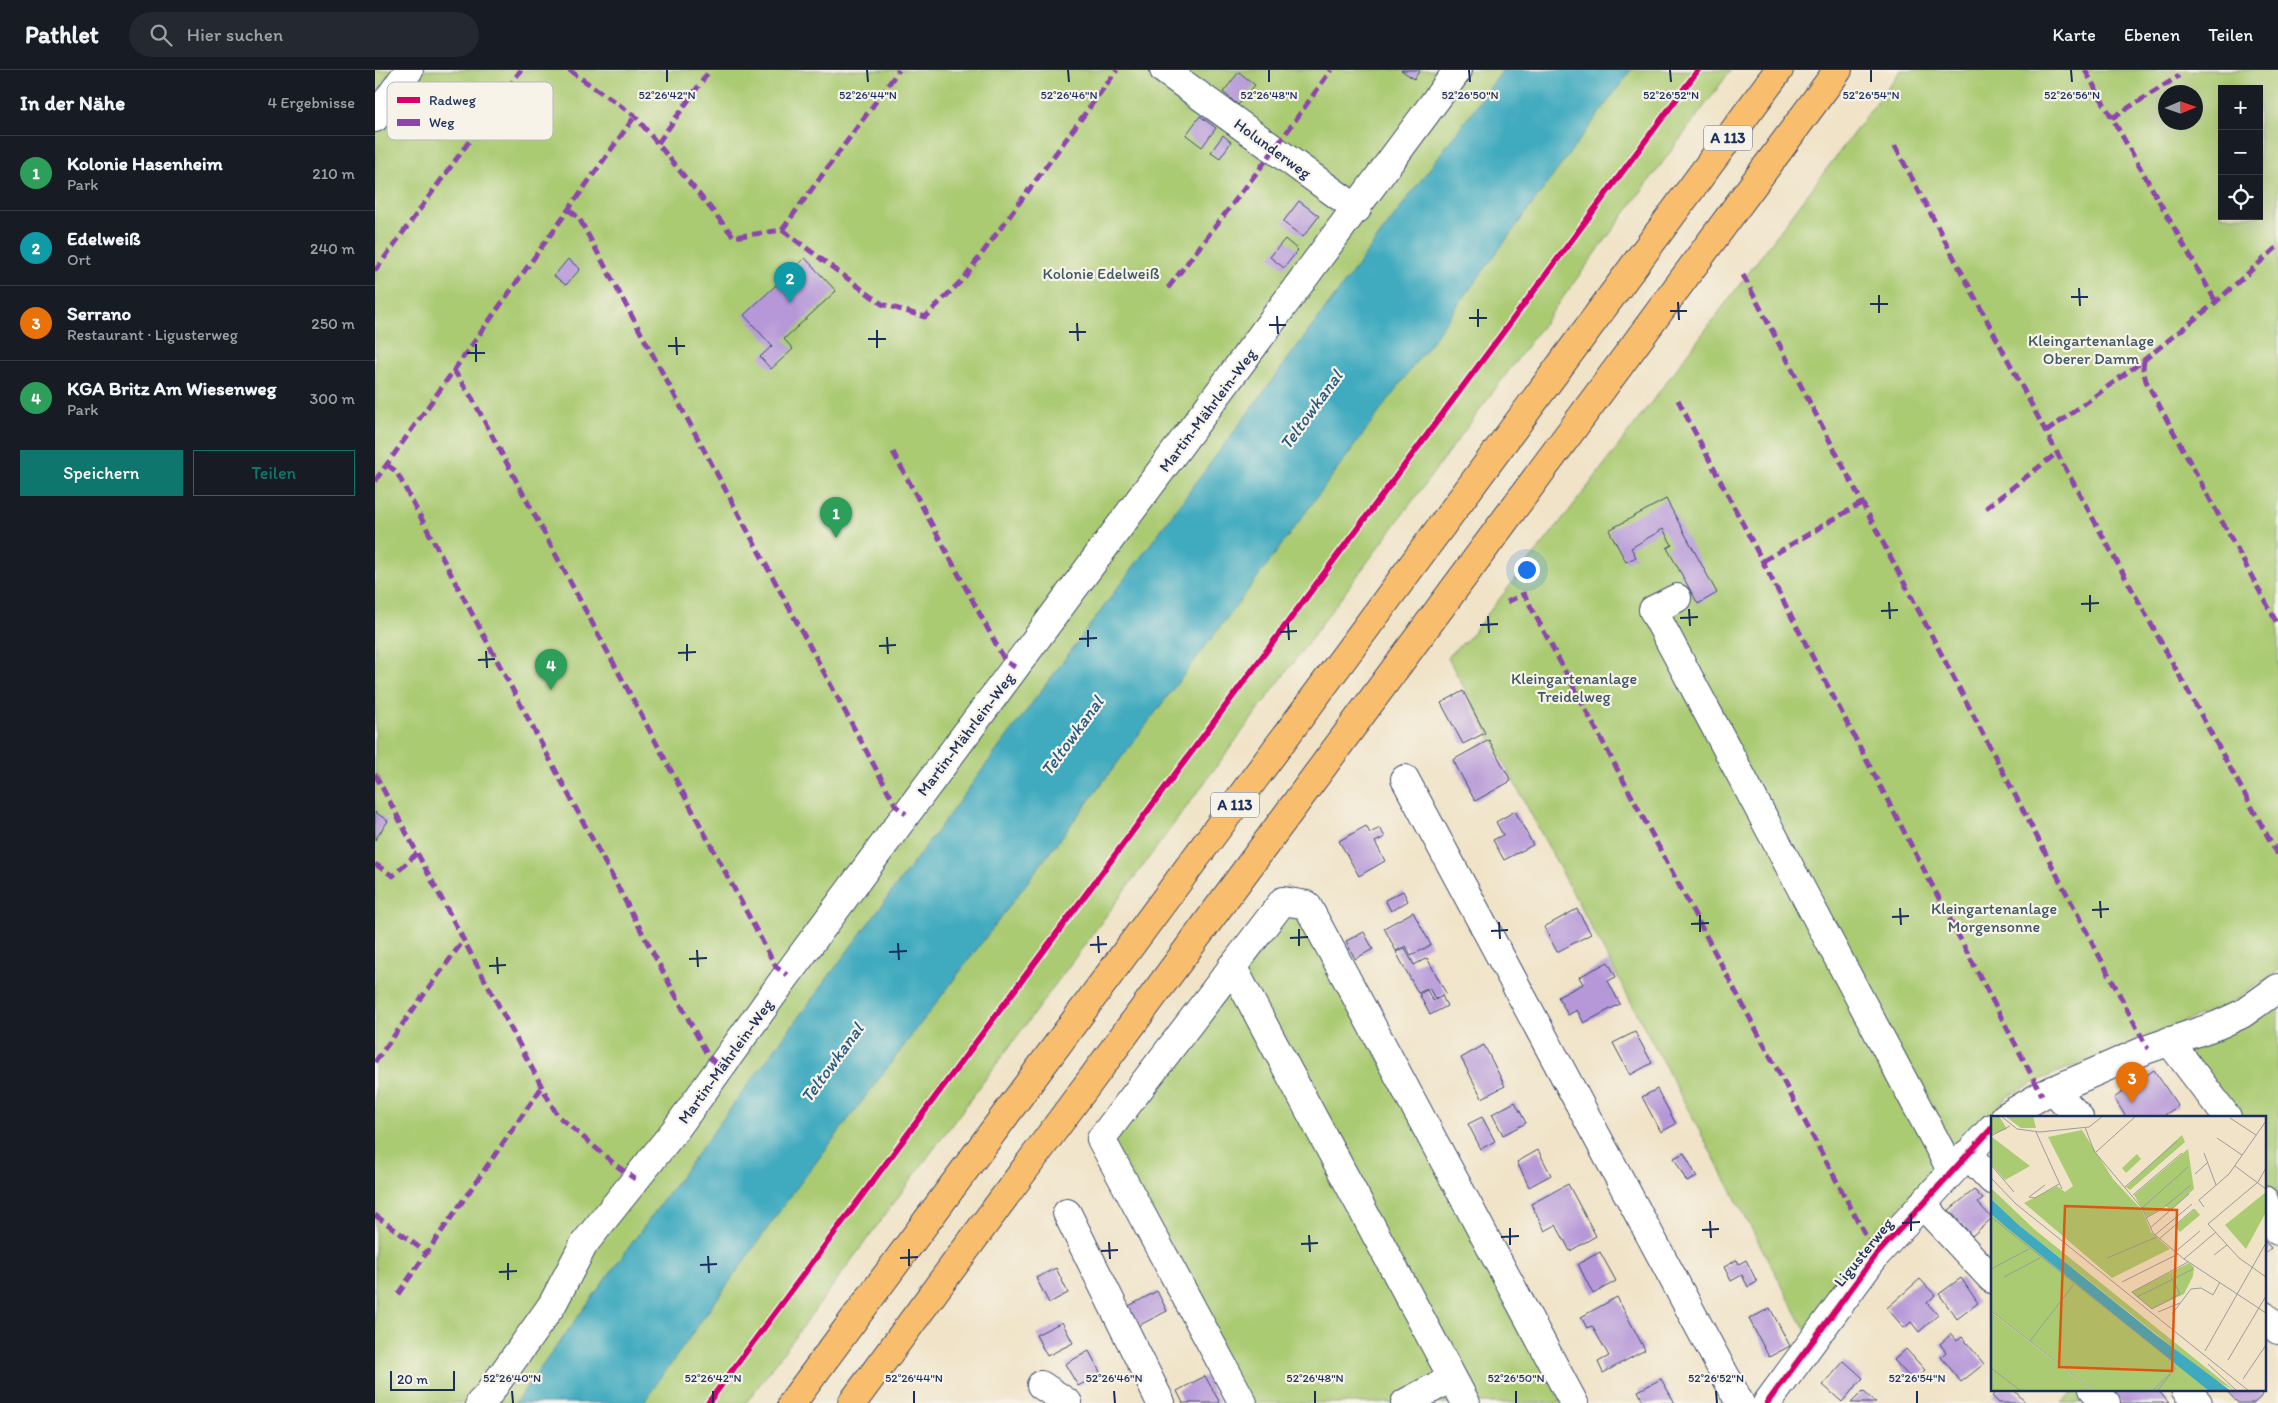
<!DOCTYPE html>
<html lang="de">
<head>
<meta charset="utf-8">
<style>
	body { margin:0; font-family:Itim,sans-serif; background:#242831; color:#f1f3f6 }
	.controls { position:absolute; right:15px; top:15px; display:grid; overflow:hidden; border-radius:0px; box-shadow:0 5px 20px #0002 }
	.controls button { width:45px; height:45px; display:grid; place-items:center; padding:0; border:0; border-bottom:1px solid #363941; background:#171b24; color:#f1f3f6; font:25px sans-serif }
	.compass { position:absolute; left:1783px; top:15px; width:45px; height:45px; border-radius:50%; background:#171b24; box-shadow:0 5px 20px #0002; rotate:88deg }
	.scale { position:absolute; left:15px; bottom:12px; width:65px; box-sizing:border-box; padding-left:5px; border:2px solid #1b2f5e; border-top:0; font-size:14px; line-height:18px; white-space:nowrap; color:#1b2f5e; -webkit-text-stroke:4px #f7f3e8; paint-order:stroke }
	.you { position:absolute; left:1151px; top:499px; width:18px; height:18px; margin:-12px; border:4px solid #fff; border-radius:50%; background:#1a73e8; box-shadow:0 0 0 8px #1a73e833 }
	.badge { display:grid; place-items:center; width:32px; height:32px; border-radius:50%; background:#0f766e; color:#fff; font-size:16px; font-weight:700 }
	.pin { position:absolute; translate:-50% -41px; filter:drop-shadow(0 1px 2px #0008) }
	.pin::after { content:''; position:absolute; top:26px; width:18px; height:15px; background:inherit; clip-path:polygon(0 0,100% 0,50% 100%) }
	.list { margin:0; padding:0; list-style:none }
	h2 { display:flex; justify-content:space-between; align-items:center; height:65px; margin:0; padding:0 20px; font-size:21px }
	h2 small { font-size:16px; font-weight:400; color:#9ea1a6 }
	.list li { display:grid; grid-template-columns:32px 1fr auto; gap:15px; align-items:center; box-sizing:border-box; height:75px; padding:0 20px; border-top:1px solid #363941 }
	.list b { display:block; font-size:19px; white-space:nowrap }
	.list p { margin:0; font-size:16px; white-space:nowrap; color:#9ea1a6 }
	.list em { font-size:16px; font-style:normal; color:#9ea1a6 }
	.actions { display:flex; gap:10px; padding:15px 20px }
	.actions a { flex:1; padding:11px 0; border:1px solid #0f766e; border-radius:0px; text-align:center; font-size:18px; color:#0f766e }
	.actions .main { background:#0f766e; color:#fff }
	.icon { flex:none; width:28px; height:28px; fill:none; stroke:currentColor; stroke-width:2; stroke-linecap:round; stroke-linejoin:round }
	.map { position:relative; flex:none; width:1903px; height:1333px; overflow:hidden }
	header { display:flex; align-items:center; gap:30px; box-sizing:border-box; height:70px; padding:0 25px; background:#171b24; border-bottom:1px solid #363941 }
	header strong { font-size:24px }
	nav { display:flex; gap:28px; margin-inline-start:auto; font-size:18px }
	.search { width:350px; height:45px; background:#242831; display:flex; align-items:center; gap:12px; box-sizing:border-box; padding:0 18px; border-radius:28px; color:#9ea1a6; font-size:19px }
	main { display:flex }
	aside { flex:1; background:#171b24 }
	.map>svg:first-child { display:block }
	.green { fill:#abcb73; stroke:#637d68; fill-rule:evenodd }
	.water { fill:#3faabf; stroke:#2d6c8e }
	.building { fill:#b698d8 }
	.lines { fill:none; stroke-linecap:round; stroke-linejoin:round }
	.minor-casing { stroke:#3b4a6e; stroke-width:30 }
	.highway-casing { stroke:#3b4a6e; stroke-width:30 }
	.minor { stroke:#fff; stroke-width:28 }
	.highway { stroke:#f9be6d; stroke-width:28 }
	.quiet { stroke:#8e44ad; stroke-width:5; stroke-dasharray:10 5; stroke-linecap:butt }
	.cycleway-casing { stroke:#f7f3e8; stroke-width:9 }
	.cycleway { stroke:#d6006c; stroke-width:6 }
	.ticks { fill:none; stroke:#1b2f5e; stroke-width:2 }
	.labels { text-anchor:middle; stroke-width:4.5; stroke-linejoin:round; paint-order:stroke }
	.shield { fill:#f7f3e8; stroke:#5d6a87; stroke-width:1 }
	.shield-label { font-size:15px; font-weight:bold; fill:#1b2f5e }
	.street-label { font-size:16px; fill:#1b2f5e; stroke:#f7f3e8 }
	.park-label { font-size:16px; fill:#3f5663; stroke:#f7f3e8 }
	.water-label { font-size:18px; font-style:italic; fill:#285a80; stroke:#f7f3e8 }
	.inset-road { fill:none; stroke:#9b9b9d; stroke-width:1 }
	.view { fill:#de5710; fill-opacity:0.15; stroke:#de5710; stroke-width:2.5 }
	.inset-edge { fill:none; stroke:#1b2f5e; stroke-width:2.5 }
	.key { fill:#f7f3e8; stroke:#b5b8bf; stroke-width:1 }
	.key-label { font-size:14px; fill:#1b2f5e }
	.ticks-label { font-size:12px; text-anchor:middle; fill:#1b2f5e; stroke:#f7f3e8; stroke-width:4.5; stroke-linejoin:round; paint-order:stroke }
</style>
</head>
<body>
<header>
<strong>Pathlet</strong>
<div class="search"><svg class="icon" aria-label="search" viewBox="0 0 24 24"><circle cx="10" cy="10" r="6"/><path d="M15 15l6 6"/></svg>Hier suchen</div>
<nav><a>Karte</a><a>Ebenen</a><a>Teilen</a></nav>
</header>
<main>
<aside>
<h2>In der Nähe<small>4 Ergebnisse</small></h2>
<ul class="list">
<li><span class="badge" style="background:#2e9e5b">1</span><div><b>Kolonie Hasenheim</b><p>Park</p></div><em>210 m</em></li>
<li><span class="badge" style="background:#0f9aa8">2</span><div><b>Edelweiß</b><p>Ort</p></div><em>240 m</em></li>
<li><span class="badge" style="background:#e8710a">3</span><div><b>Serrano</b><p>Restaurant · Ligusterweg</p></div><em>250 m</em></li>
<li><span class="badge" style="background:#2e9e5b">4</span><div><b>KGA Britz Am Wiesenweg</b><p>Park</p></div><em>300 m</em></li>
</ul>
<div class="actions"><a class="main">Speichern</a><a>Teilen</a></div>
</aside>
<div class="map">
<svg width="1903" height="1333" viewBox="0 0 1903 1333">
	<rect width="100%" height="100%" fill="#f7f3e8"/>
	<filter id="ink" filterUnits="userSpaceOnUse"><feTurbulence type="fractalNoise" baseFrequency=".02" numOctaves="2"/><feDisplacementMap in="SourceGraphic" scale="10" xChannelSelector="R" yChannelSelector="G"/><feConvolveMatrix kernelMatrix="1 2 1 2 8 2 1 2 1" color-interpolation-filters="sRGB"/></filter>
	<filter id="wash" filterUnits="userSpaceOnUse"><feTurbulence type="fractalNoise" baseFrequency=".0096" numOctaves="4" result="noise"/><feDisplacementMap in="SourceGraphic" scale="20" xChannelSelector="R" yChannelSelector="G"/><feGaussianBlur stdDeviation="1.12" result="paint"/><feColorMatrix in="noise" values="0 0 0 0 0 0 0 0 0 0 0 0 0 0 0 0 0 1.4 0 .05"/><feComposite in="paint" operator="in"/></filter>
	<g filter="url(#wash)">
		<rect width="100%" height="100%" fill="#f0e3c7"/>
		<g class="green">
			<polygon points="0,0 24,0 0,33"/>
			<polygon points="46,0 1128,0 344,1054 140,1333 0,1333 0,61"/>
			<polygon points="1256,0 1356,0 371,1333 268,1333 414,1128 897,488"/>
			<path d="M1526 0H1903V901L1854 934 1676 1005 1633 1026 1501 1163 1431 1261 1073 588 1080 579 1092 570 1208 423ZM1847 19H1884V146H1847ZM1790 22H1820V52H1790Z"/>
			<polygon points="912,815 1187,1333 858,1333 722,1071"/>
			<polygon points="1903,937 1903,1146 1893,1120 1889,1104 1889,1047 1865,1047 1808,977 1877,950"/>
			<polygon points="1702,1319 1710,1319 1722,1333 1687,1333"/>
		</g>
		<polygon class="water" points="1128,0 1256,0 897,488 414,1128 268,1333 140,1333 344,1054"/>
		<g id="blocks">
			<g class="building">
				<polygon points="1026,0 1045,0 1039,9"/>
				<polygon points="864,2 880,15 863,35 848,22"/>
				<polygon points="825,46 841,58 827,77 811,65"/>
				<polygon points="848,65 856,72 845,88 836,82"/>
				<polygon points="924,131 944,146 928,167 908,152"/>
				<polygon points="910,169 923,180 909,198 895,187"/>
				<polygon points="430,188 461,221 409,269 418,279 396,299 385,287 397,276 369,245"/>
				<polygon points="193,189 205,199 191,215 179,206"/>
				<polygon points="1291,429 1342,523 1323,534 1292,478 1297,475 1288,459 1256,478 1261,487 1251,492 1234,460"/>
				<polygon points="1088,621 1110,663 1088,674 1066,633"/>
				<polygon points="1114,670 1136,711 1100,731 1078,690"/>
				<polygon points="1140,741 1158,775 1129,790 1118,770 1128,765 1121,752"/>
				<polygon points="0,742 13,751 0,770"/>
				<polygon points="991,756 995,763 1005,758 1010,767 1000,772 1010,791 984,806 964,771"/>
				<polygon points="1028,821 1033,831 1016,841 1010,830"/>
				<polygon points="1202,839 1216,864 1182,882 1169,857"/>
				<polygon points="1038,842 1056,875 1036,886 1031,876 1021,881 1009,858"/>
				<polygon points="989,862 998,879 980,889 971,871"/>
				<polygon points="1030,878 1039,895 1052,888 1071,923 1060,929 1054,918 1043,923 1021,882"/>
				<polygon points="1233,892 1241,907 1233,911 1245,934 1209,953 1202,940 1193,945 1183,927 1208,914 1204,907"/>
				<polygon points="1052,920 1058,931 1067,926 1072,936 1055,945 1044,924"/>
				<polygon points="1260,962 1277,993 1255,1005 1238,973"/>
				<polygon points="1109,975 1130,1016 1107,1028 1086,988"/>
				<polygon points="1779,1000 1803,1036 1787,1047 1751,1047 1739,1028"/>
				<polygon points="1282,1019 1301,1054 1286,1062 1267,1027"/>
				<polygon points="1140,1032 1151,1053 1128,1065 1117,1044"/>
				<polygon points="1107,1047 1120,1071 1106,1079 1093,1054"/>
				<polygon points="1163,1080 1176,1105 1154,1117 1142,1092"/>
				<polygon points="1309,1083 1322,1107 1312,1112 1299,1088"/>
				<polygon points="1193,1114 1221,1166 1195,1181 1181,1155 1170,1161 1156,1134"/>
				<polygon points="1599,1120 1608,1129 1603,1133 1617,1148 1597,1166 1574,1140"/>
				<polygon points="1889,1170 1896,1178 1889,1184"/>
				<polygon points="1225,1182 1241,1211 1218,1224 1203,1194"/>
				<polygon points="1362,1190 1364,1194 1371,1190 1382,1212 1373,1217 1367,1205 1356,1211 1349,1197"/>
				<polygon points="681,1198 693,1223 674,1233 661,1208"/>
				<polygon points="1586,1208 1603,1233 1582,1249 1564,1224"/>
				<polygon points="1545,1209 1560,1225 1552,1233 1563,1245 1544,1262 1536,1252 1529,1258 1512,1238"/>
				<polygon points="782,1221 792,1241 763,1256 752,1237"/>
				<polygon points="1242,1227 1270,1280 1228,1303 1223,1292 1234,1286 1217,1256 1212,1258 1206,1247"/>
				<polygon points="1395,1238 1415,1276 1394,1287 1374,1249"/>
				<polygon points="687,1252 698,1273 672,1286 661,1265"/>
				<polygon points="1576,1264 1582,1271 1587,1267 1609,1294 1586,1312 1566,1287 1571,1282 1565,1274"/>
				<polygon points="1531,1279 1550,1300 1538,1311 1519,1290"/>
				<polygon points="714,1281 726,1304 703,1316 690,1294"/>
				<polygon points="1469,1291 1488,1308 1467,1332 1448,1315"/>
				<polygon points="830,1306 845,1333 808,1333 802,1321"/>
				<polygon points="1286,1309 1300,1333 1269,1333 1263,1321"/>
				<polygon points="1625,1319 1638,1319 1651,1333 1624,1333 1617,1326"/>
				<polygon points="1733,1319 1782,1319 1794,1333 1746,1333"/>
				<polygon points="1850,1319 1883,1319 1888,1325 1879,1333 1863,1333"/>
				<polygon points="1488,1321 1501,1333 1476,1333"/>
			</g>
		</g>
	</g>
	<g filter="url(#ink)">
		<use href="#blocks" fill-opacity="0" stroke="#3b4a6e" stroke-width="1"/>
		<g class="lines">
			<defs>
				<g id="minor">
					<polyline points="789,0 982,139"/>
					<polyline points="0,48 34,0"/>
					<polyline points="1302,528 1278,540 1576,1100"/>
					<polyline points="1030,709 1365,1333"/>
					<polyline points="857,896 1091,1333"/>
					<polyline points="1794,971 1852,1047"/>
					<polyline points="1678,1020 1704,1047"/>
					<polyline points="1630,1047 1667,1025 1773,979 1843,955 1867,944 1903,918"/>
					<polyline points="1592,1084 1617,1110"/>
					<polyline points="1889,1130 1898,1156 1903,1161"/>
					<polyline points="1547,1134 1617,1209"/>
					<polyline points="692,1143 786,1333"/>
					<polyline points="1889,1246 1903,1260"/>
					<polyline points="666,1315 693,1333"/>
					<polyline points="1718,1319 1731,1333"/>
					<polyline points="1810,1319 1823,1333"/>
					<polyline points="105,1333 112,1326 177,1235 209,1174 301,1059 412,905 1083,0"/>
					<polyline points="868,1333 726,1069 908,831 932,835 1199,1333"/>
					<polyline points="1030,1333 1077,1308"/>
					<polyline points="1392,1333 1501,1185 1617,1058"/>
				</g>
				<g id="highway">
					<polyline points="417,1333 1404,0"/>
					<polyline points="477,1333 1463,0"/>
				</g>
			</defs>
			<use href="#minor" class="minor-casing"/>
			<use href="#highway" class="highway-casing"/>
			<use href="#minor" class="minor"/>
			<use href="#highway" class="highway"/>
			<g class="quiet">
				<polyline points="194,0 260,46 359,167 407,160"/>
				<polyline points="1710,0 1841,232"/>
				<polyline points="1737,48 1804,6"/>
				<polyline points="283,73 335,0"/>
				<polyline points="1520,76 1682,383 1903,785"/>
				<polyline points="194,140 204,148 521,736 531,744"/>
				<polyline points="407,160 507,234 550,247 589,208 742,0"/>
				<polyline points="407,160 524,0"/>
				<polyline points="0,201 146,0"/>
				<polyline points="1368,205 1773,979"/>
				<polyline points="793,218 899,80 956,0"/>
				<polyline points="1769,290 1768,299 1771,311 1903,555"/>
				<polyline points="78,299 97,328 401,897 412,905"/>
				<polyline points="1303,330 1667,1025"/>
				<polyline points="1671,362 1769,290 1841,232 1903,176"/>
				<polyline points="518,382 630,591 640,597"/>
				<polyline points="12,395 21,401 333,986 345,997"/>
				<polyline points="0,411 260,46"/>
				<polyline points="1611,438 1682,383"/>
				<polyline points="1388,491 1488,432"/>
				<polyline points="1132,532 1149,524 1501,1185"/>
				<polyline points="0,704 182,1045 242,1096 260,1109"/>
				<polyline points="0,794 18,806 42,783"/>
				<polyline points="0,992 88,871"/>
				<polyline points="0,1145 52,1183"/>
				<polyline points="23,1224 167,1017"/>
			</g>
			<defs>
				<g id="cycleway">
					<polyline points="333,1333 1323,0"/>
					<polyline points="1392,1333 1501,1185 1617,1058"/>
				</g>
			</defs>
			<use href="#cycleway" class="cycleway-casing"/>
			<use href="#cycleway" class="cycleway"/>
		</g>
	</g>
	<path class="ticks" d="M292 0V12M492 0 493 12M693 0 694 12M894 0V12M1094 0 1095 12M1295 0 1296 12M1496 0V12M1696 0 1697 12M1704 218 1705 236M1504 225V243M1696 227H1713M1303 232 1304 250M1495 234H1513M1103 239V257M1295 241H1312M902 246 903 264M1094 248H1112M702 253 703 271M894 255H911M502 260V278M694 262H711M301 267 302 285M493 269H511M101 274V292M293 276H310M92 283H110M1715 525V542M1514 532 1515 549M1706 534 1724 533M1314 539 1315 556M1506 541 1523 540M1113 546 1114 563M1305 548 1323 547M913 553 914 570M1105 555 1123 554M713 560V577M905 562 922 561M512 567 513 584M704 569 722 568M312 574V591M504 576 521 575M111 581 112 598M303 583 321 582M103 590 120 589M1725 831 1726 848M1525 838 1526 855M1717 840 1734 839M1325 845V862M1517 847 1534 846M1124 852 1125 869M1316 854 1334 853M924 859V876M1116 861 1133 860M723 866 724 883M915 868 933 867M523 873 524 890M715 875 732 874M322 880 323 897M514 882 532 881M122 887 123 904M314 889 332 888M114 896 131 895M1536 1144V1161M1335 1151 1336 1168M1527 1153 1545 1152M1135 1158V1175M1327 1160 1344 1159M934 1165 935 1182M1126 1167 1144 1166M734 1172 735 1189M926 1174 943 1173M534 1179V1196M726 1181 743 1180M333 1186 334 1203M525 1188 543 1187M133 1193V1210M325 1195 342 1194M124 1202 142 1201M137 1321 138 1333M338 1321V1333M539 1321V1333M739 1321 740 1333M940 1321V1333M1141 1321V1333M1341 1321 1342 1333M1542 1321V1333"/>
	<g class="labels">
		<g class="shield">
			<rect x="1329" y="55.5" width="48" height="25" rx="4"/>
			<rect x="836" y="722.5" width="48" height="25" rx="4"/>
		</g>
		<g class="shield-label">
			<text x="1353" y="73">A 113</text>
			<text x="860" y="740">A 113</text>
		</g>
		<g class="street-label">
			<text transform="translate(898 78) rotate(36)" y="6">Holunderweg</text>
			<text transform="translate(832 340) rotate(-53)" y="6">Martin-Mährlein-Weg</text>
			<text transform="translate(590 664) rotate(-53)" y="6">Martin-Mährlein-Weg</text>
			<text transform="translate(350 991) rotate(-54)" y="6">Martin-Mährlein-Weg</text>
			<text transform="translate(1488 1182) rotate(-51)" y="6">Ligusterweg</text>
		</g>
		<g class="park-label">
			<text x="726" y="209">Kolonie Edelweiß</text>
			<text x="1716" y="276">Kleingartenanlage<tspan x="1716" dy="18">Oberer Damm</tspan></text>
			<text x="1199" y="614">Kleingartenanlage<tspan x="1199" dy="18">Treidelweg</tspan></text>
			<text x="1619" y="844">Kleingartenanlage<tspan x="1619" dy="18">Morgensonne</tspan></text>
		</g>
		<g class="water-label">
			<text transform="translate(936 340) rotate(-54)" y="6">Teltowkanal</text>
			<text transform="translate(697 666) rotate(-54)" y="6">Teltowkanal</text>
			<text transform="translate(457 993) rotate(-54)" y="6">Teltowkanal</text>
		</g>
	</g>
	<g transform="translate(1616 1046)">
		<rect width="275" height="275" fill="#f0e3c7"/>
		<path d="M0 0H8L16 13 0 19ZM14 0H42L45 12H30ZM91 14 122 63 151 94 160 116 179 133 121 162 33 87 66 70 74 76 82 70 57 21ZM191 19 194 26 139 74 135 71ZM0 21H1L39 50 14 64 0 48ZM197 33 203 73 179 95 175 90 156 101 143 79ZM146 38 150 43 135 57 131 52ZM0 72 43 113 244 275 219 261 29 110 0 83ZM275 76V96L255 133 234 109ZM204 93 209 99 189 116 184 110ZM0 98 191 251 218 275H104L0 195ZM198 147 203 151 202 160 193 178 161 193 140 176ZM0 196 102 275H0Z" fill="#abcb73"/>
		<path d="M0 83 29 110 165 219 240 275H218L15 111 0 98Z" fill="#3faabf"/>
		<path class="inset-road" d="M10 0 26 13 49 16 98 11 112 0M239 2 265 19M94 11 103 35 151 92 162 117 193 143 275 197M45 16 71 73M0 20 19 10M226 22 251 39M105 36 145 0M213 37 225 69M0 49 23 76M244 50 275 73M275 52 267 66 217 108 248 142 275 161M204 58 216 47M0 62 25 88 258 275M54 69 38 81 44 82 68 68M134 71 186 25M142 79 191 37M213 91 208 84 238 58 275 5M151 92 197 51M0 101 181 245 184 253 161 275M155 102 171 93 200 69M159 112 198 78M164 119 201 88M168 123 203 93M184 136 209 115M223 139 236 129M116 142 166 121M193 143 225 116M0 153 38 133M13 161 49 142M182 164 189 178 161 193 141 176 197 146M131 166 187 138M146 181 202 153M0 195 103 275M167 196 189 187M181 198 200 173 210 172 222 179 229 166M39 225 83 168M214 235 275 127M237 244 275 180M217 248 246 275M0 252 30 275M252 263 275 229M166 275 179 259"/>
		<path class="view" d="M74 90 186 94 181 255 68 251Z"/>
		<rect width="275" height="275" class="inset-edge"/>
	</g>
	<rect x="12" y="12" width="166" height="58" rx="8" class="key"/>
	<rect x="22" y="27" width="23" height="6" fill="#d6006c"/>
	<rect x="22" y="49" width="23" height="7" fill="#8e44ad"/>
	<g class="key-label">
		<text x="54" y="35">Radweg</text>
		<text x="54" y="57">Weg</text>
	</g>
	<g class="ticks-label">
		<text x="292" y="29">52°26'42"N</text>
		<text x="493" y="29">52°26'44"N</text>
		<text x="694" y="29">52°26'46"N</text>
		<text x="894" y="29">52°26'48"N</text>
		<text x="1095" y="29">52°26'50"N</text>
		<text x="1296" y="29">52°26'52"N</text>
		<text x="1496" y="29">52°26'54"N</text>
		<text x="1697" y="29">52°26'56"N</text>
		<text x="137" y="1312">52°26'40"N</text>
		<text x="338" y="1312">52°26'42"N</text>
		<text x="539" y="1312">52°26'44"N</text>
		<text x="739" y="1312">52°26'46"N</text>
		<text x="940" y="1312">52°26'48"N</text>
		<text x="1141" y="1312">52°26'50"N</text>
		<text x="1341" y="1312">52°26'52"N</text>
		<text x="1542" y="1312">52°26'54"N</text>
	</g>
</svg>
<div class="controls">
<button>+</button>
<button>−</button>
<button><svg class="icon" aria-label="locate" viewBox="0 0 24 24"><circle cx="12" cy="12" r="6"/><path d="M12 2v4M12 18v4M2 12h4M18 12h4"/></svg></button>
</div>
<svg class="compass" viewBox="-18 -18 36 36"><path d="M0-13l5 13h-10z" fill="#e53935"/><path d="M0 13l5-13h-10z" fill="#9ea1a6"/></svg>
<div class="scale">20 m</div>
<div class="you"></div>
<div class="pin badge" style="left:461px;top:468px;background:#2e9e5b">1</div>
<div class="pin badge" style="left:415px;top:233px;background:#0f9aa8">2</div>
<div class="pin badge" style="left:1757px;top:1033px;background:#e8710a">3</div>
<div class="pin badge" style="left:176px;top:620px;background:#2e9e5b">4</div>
</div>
</main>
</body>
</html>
